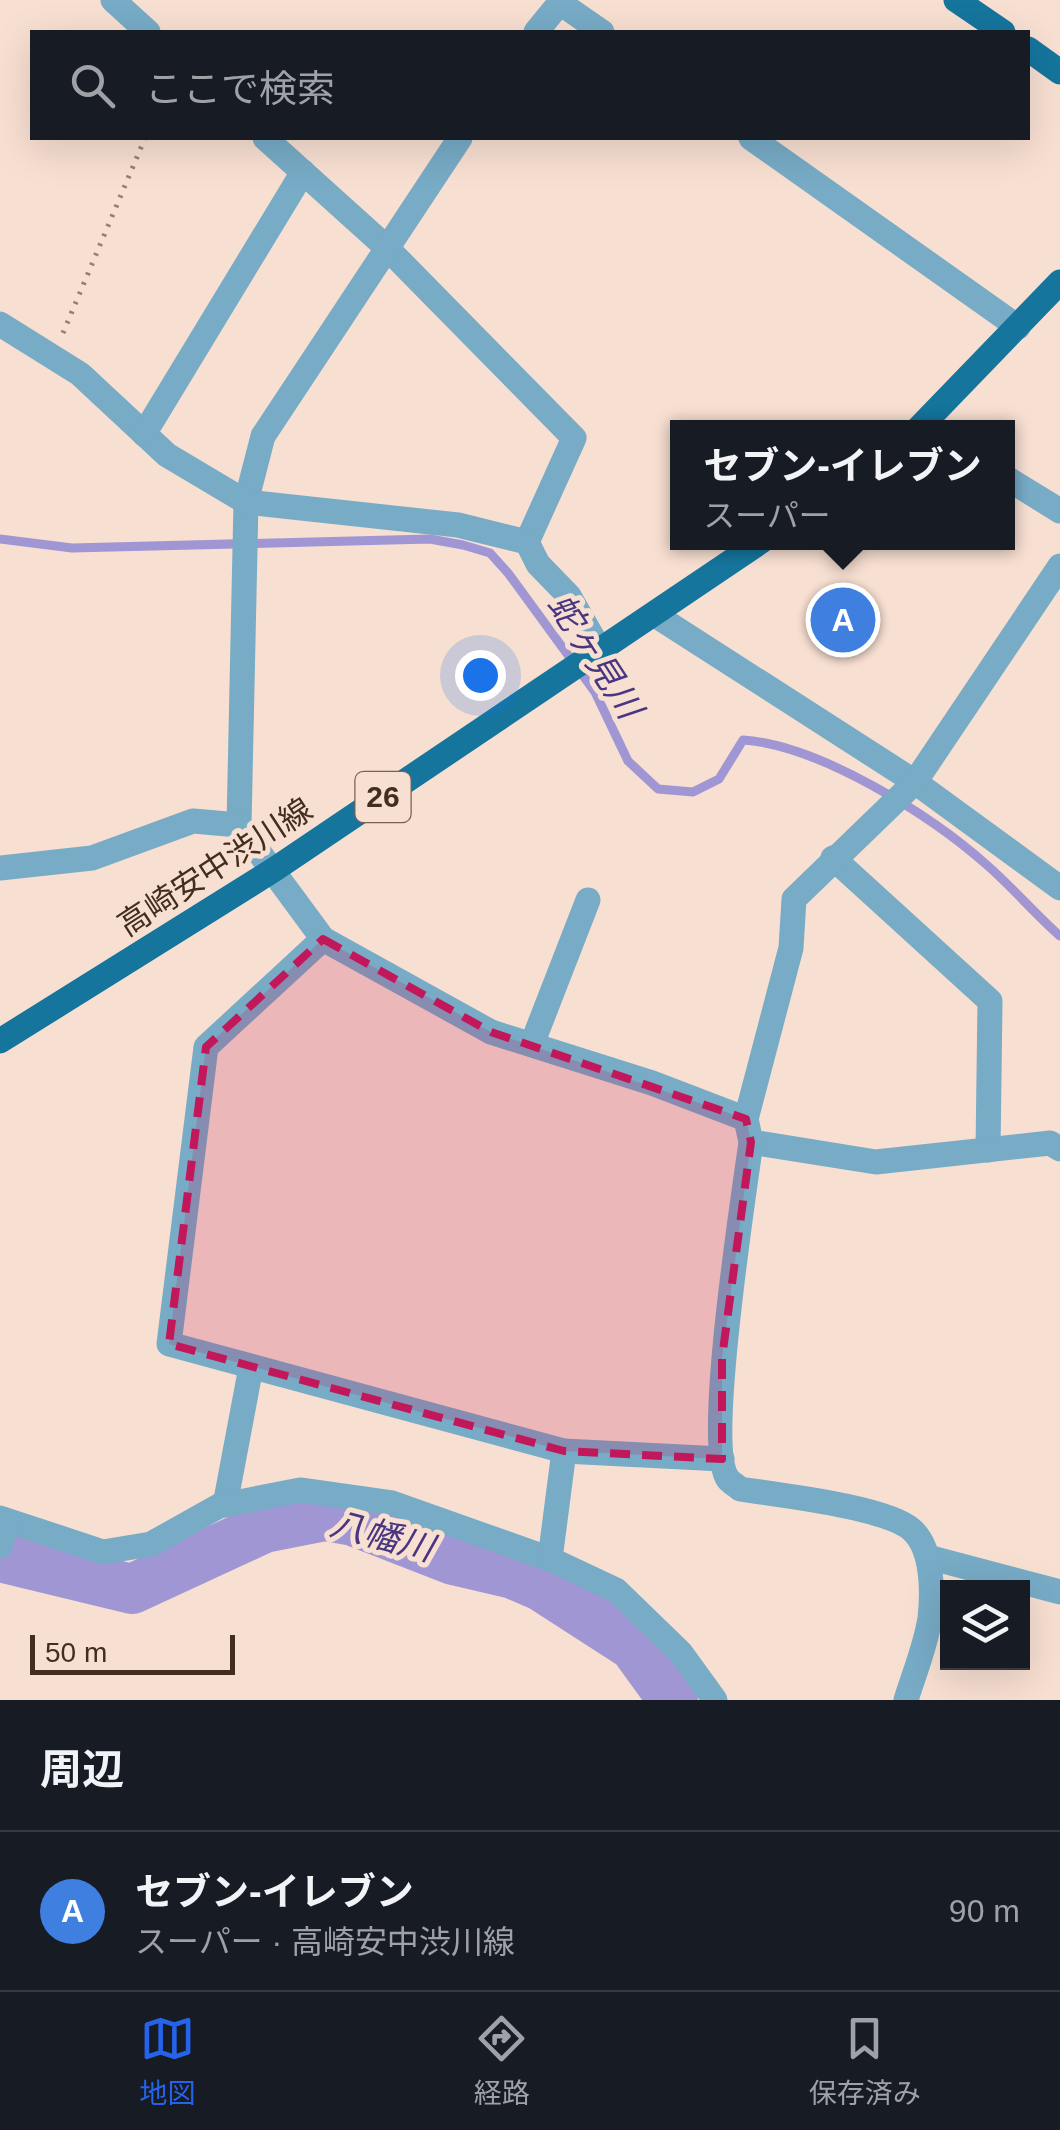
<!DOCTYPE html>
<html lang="ja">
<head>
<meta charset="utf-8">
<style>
	body { margin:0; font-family:Arial,"Noto Sans JP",sans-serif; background:#242831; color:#f1f3f6 }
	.controls { position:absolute; right:30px; bottom:30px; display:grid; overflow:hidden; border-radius:0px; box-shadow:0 10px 40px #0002 }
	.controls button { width:90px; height:90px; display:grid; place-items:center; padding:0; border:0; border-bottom:2px solid #363941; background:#171b24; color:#f1f3f6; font:50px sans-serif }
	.scale { position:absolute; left:30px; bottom:25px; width:205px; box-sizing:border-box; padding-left:10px; border:5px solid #432d1f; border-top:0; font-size:28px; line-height:35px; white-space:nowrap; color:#432d1f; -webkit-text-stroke:8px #f7dfd1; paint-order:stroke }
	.you { position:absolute; left:480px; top:675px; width:35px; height:35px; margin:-25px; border:8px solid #fff; border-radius:50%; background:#1a73e8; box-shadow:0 0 0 15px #1a73e833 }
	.badge { display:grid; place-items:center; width:65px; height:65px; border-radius:50%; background:#2563eb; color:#fff; font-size:32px; font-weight:700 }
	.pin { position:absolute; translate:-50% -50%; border:5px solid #fff; box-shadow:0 2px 10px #0006 }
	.popup { position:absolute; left:670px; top:420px; width:345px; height:130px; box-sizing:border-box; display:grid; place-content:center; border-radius:0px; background:#171b24; filter:drop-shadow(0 2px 8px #0005); font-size:32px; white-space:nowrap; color:#9ea1a6 }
	.popup b { font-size:38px; color:#f1f3f6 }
	.popup::after { content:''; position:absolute; left:50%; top:100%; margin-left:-20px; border:20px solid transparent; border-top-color:#171b24 }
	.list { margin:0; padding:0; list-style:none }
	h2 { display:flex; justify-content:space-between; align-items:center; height:130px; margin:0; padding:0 40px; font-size:42px }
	h2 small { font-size:32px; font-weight:400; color:#9ea1a6 }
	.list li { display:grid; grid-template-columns:65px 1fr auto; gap:30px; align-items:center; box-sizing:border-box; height:160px; padding:0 40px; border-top:2px solid #363941 }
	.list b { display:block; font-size:38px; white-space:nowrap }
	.list p { margin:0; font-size:32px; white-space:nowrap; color:#9ea1a6 }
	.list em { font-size:32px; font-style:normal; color:#9ea1a6 }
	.icon { flex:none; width:55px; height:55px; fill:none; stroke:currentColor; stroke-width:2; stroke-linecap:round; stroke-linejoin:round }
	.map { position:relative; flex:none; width:1060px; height:1700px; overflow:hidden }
	.search { position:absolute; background:#171b24; box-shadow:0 10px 40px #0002; left:30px; right:30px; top:30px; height:110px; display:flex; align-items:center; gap:25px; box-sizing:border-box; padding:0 35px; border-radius:0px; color:#9ea1a6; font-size:38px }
	.sheet { height:290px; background:#171b24 }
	nav { display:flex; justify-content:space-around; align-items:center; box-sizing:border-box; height:140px; border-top:2px solid #363941; background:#171b24; font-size:28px; color:#9ea1a6 }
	nav a { display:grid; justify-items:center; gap:5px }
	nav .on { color:#2563eb }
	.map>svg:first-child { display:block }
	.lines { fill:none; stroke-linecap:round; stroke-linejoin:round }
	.stream { stroke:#a096d4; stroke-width:9 }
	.river { stroke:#a096d4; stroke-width:50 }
	.path { stroke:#967f71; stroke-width:5; stroke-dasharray:2.5 8; stroke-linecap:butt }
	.minor { stroke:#77abc6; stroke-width:25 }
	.major { stroke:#15759d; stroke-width:25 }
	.marked { fill:#c2185b; fill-opacity:0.2; stroke:#c2185b; stroke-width:8; stroke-dasharray:20 12; stroke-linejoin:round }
	.labels { text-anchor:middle; stroke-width:10; stroke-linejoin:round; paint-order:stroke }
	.shield { fill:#f7dfd1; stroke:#796254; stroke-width:2.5 }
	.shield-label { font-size:30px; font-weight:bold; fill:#432d1f }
	.street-label { font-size:32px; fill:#432d1f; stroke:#f7dfd1 }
	.water-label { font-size:35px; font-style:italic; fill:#493680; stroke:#f7dfd1 }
</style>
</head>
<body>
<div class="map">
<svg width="1060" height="1700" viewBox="0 0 1060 1700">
	<rect width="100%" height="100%" fill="#f7dfd1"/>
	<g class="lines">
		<path class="stream" d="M0 539 72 548 430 539 463 545 490 553 508 573 595 692 628 761 658 789 693 792 719 779 743 740C819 745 931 815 988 866 1013 888 1035 914 1060 936"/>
		<polyline class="river" points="0,1557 132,1589 264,1528 325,1516 353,1521 453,1560 513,1574 541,1586 634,1646 673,1700"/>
		<polyline class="path" points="63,333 145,138"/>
		<g class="minor">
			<polyline points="113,0 148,32"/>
			<polyline points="560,3 602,32"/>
			<polyline points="536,32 562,0"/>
			<polyline points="265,138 386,247 574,438 527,542"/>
			<polyline points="460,138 263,436 246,502 239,825 323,939 491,1032 652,1083 746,1119"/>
			<polyline points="751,138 1018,327"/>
			<polyline points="0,324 80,374 167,455 246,502 458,525 527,542 538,564 569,596 601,652"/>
			<polyline points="144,434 303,172"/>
			<polyline points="1008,479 1060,511"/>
			<polyline points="655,615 915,782 1060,888"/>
			<polyline points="833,858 990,1001 988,1150"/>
			<polyline points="0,868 92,858 193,821 239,825"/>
			<polyline points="323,939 206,1047 169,1344 564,1451 722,1459"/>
			<polyline points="532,1044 588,900"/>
			<polyline points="751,1142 876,1162 1050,1143 1060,1149"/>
			<polyline points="225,1505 251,1367"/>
			<polyline points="0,1518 103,1552 151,1544 219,1506 300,1490 392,1503 550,1559 616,1590 681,1653 715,1700"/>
			<polyline points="0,1546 8,1522"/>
			<polyline points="928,1557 1060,1592"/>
			<polyline points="550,1559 564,1451"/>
			<path d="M906 1700C914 1674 926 1645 930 1618 933 1592 933 1549 912 1530 887 1507 778 1495 740 1489 736 1485 731 1483 728 1479 704 1447 744 1194 751 1142L746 1119 791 948 794 899 915 782 1060 566"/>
		</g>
		<g class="major">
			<polyline points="956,0 1003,32"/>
			<polyline points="1028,49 1060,72"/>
			<polyline points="919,428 1060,282"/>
			<polyline points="0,1041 275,869 760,542"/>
		</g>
	</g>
	<path class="marked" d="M323 939 491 1032 746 1119 751 1142 722 1358V1459L564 1451 169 1344 206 1047Z"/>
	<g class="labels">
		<rect class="shield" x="355.5" y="772" width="55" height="50" rx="8"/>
		<g class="shield-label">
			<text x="383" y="807">26</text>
		</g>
		<g class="street-label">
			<text transform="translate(215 867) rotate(-33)" y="11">高崎安中渋川線</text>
		</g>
		<g class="water-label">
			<text transform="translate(595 656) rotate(57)" y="12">蛇ヶ見川</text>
			<text transform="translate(382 1536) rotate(15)" y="12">八幡川</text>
		</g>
	</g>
</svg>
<div class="controls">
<button><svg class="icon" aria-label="layers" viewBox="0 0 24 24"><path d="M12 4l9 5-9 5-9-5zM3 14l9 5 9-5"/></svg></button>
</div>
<div class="scale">50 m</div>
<div class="you"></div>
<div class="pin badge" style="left:843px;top:620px;background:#3f7fe0">A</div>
<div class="popup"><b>セブン-イレブン</b>スーパー</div>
<div class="search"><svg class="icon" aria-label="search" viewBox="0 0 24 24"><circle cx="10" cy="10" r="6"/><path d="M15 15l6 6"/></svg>ここで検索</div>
</div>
<section class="sheet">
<h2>周辺<small></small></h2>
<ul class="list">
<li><span class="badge" style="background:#3f7fe0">A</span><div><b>セブン-イレブン</b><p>スーパー · 高崎安中渋川線</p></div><em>90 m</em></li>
</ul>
</section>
<nav>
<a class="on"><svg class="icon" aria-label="map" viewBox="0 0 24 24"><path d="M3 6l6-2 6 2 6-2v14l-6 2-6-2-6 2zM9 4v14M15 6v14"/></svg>地図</a>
<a><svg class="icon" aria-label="directions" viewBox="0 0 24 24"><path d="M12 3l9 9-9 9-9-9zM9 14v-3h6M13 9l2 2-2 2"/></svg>経路</a>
<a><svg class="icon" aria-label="saved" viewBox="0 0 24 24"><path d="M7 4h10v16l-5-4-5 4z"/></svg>保存済み</a>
</nav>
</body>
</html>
